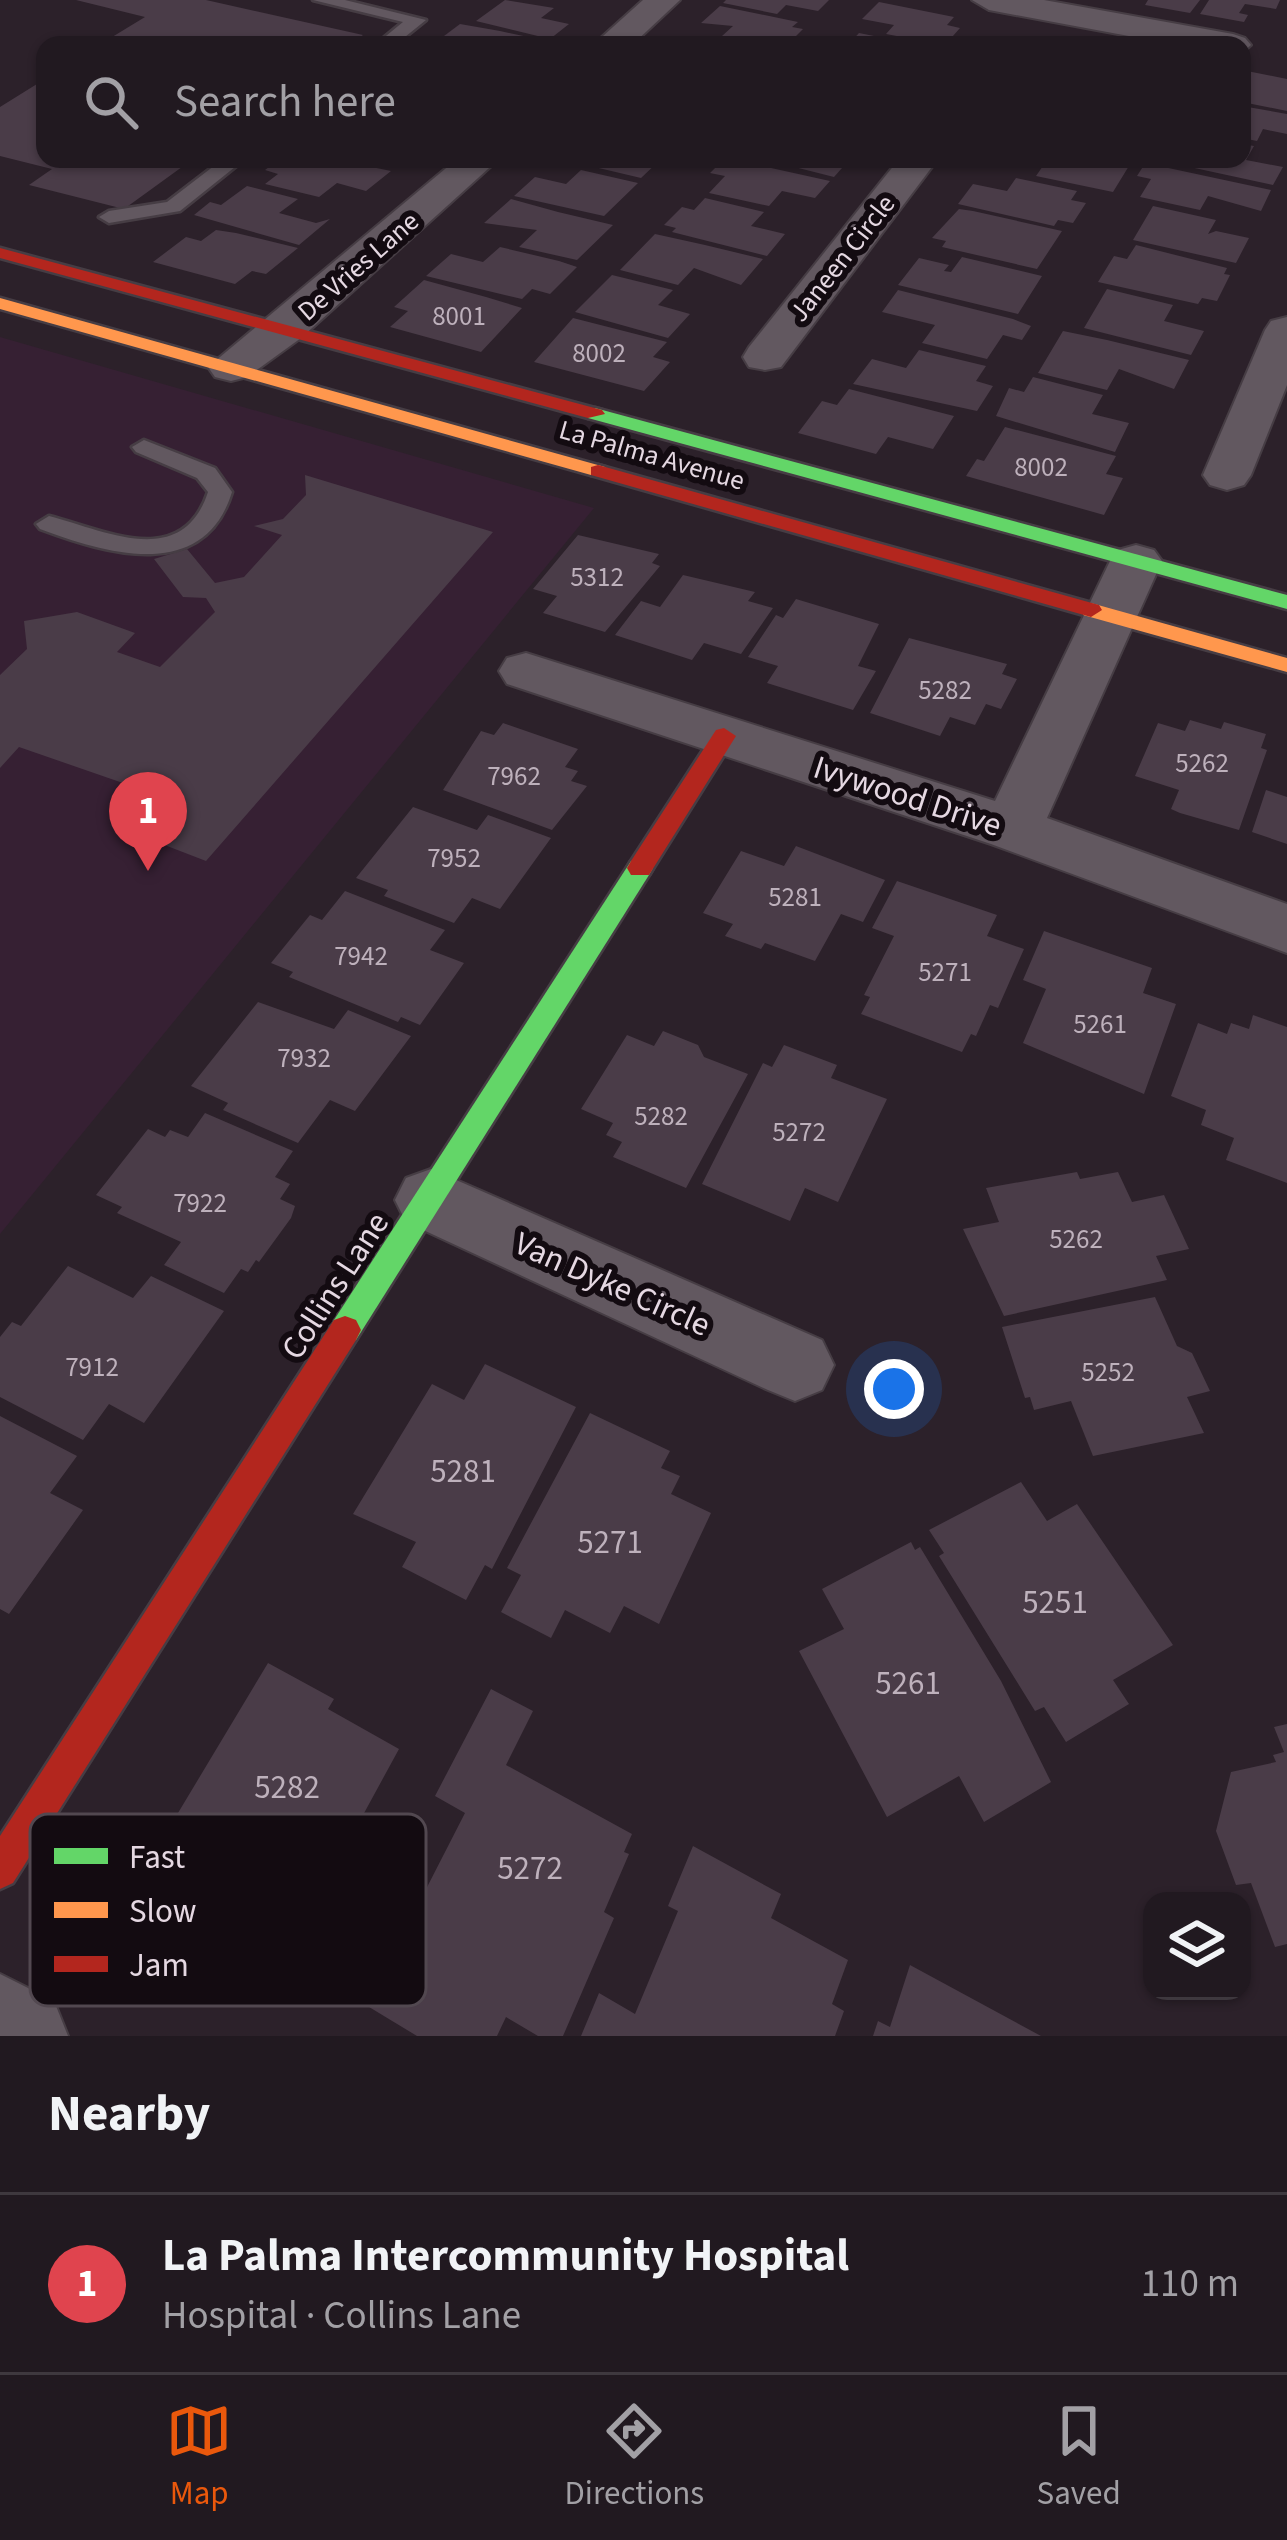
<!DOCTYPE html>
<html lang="en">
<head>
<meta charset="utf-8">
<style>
	body { margin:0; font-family:"Source Sans 3",sans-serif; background:#2d262d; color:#f1f3f6 }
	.controls { position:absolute; right:36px; bottom:36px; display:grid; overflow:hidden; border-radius:24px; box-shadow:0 3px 9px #0004 }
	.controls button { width:108px; height:108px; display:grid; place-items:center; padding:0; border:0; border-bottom:3px solid #3e383e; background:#211920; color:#f1f3f6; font:60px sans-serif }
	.you { position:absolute; left:894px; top:1389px; width:42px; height:42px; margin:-30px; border:9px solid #fff; border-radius:50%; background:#1a73e8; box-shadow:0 0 0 18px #1a73e833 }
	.badge { display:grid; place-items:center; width:78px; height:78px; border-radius:50%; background:#ea580c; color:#fff; font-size:39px; font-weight:700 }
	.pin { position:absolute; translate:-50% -99px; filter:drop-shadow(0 3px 6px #0008) }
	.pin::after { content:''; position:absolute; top:63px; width:42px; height:36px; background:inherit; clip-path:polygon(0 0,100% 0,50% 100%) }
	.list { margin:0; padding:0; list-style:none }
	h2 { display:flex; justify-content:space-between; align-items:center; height:156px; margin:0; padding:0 48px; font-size:51px }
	h2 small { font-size:39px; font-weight:400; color:#a2a0a5 }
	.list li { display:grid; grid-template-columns:78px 1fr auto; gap:36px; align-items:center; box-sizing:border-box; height:180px; padding:0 48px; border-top:3px solid #3e383e }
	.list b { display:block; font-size:45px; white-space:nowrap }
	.list p { margin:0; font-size:39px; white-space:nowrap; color:#a2a0a5 }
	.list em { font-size:39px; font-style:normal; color:#a2a0a5 }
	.icon { flex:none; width:66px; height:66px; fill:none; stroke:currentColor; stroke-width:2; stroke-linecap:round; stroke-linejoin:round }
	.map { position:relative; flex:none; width:1287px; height:2036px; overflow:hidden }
	.search { position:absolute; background:#211920; box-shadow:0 3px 9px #0004; left:36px; right:36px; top:36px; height:132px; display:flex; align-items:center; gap:30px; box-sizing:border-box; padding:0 42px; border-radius:24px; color:#a2a0a5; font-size:45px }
	.sheet { height:336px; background:#211920 }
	nav { display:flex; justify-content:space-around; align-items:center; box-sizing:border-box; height:168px; border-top:3px solid #3e383e; background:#211920; font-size:33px; color:#a2a0a5 }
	nav a { display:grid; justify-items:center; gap:6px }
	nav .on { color:#ea580c }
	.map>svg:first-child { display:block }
	.built { fill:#362033 }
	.building { fill:#4a3c48 }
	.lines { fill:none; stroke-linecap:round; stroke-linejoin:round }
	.lane-casing { stroke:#463d44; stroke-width:5 }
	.street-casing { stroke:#463d44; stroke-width:4 }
	.fast-casing { stroke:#463d44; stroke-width:5 }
	.slow-casing { stroke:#463d44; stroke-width:5 }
	.jam-casing { stroke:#463d44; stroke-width:5 }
	.lane { fill:#625860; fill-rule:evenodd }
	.street { fill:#625860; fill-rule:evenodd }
	.fast { fill:#63d668; fill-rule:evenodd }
	.slow { fill:#ff974d; fill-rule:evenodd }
	.jam { fill:#b3261e; fill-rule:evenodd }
	.labels { text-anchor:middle; stroke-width:12; stroke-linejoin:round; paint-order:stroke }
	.far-street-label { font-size:27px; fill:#e5d8e2; stroke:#130b11 }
	.number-label { font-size:27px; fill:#beb1bc }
	.street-label { font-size:33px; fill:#e5d8e2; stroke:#130b11 }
	.near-number-label { font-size:33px; fill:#beb1bc }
	.key { fill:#130b11; stroke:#524850; stroke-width:3 }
	.key-label { font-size:33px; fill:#e5d8e2 }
</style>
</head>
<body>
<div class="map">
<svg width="1287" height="2036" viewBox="0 0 1287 2036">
	<rect width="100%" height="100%" fill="#2c212a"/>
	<polygon class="built" points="0,337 594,508 0,1234"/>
	<g class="building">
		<polygon points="76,0 206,0 363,35 350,45 99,45 145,17"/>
		<polygon points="505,0 554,8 541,18 569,24 550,39 476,21"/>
		<polygon points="726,0 829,0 818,11 786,5 777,14 723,3"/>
		<polygon points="1148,0 1200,0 1190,13 1145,5"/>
		<polygon points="1209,0 1280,0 1276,9 1245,4 1239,13 1248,15 1244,22 1200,14"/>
		<polygon points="879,2 954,17 947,25 960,28 945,45 886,34 894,25 862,19"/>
		<polygon points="720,6 798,22 792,27 803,29 792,40 782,37 774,45 722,36 733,26 701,23"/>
		<polygon points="460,24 500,31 547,41 542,45 432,45"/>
		<polygon points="859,33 909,43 909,45 848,45"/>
		<polygon points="1242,70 1287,79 1287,111 1242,102 1247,92 1242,91"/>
		<polygon points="45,79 45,159 193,159 124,209 29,185 52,169 0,156 0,107"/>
		<polygon points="1242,106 1287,114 1287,134 1263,129 1257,141 1242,138"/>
		<polygon points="1242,144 1254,146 1246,160 1283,167 1273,185 1176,164 1179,159 1242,159"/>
		<polygon points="280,159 333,159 391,171 366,191 337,183 319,197 265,184 278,174 265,170"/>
		<polygon points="592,159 661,159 641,178 586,165"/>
		<polygon points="724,159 731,159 830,181 815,198 782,191 769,206 709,193 725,176 710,173"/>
		<polygon points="763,159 850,159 834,177"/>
		<polygon points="1037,159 1123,159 1132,161 1113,192 1036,176 1045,163"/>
		<polygon points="1144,165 1159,166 1271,190 1261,211 1208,196 1200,210 1140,197 1151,179 1137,176"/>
		<polygon points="581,170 638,183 604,216 514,196 535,177 566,184"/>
		<polygon points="1016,178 1077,191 1071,200 1086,203 1073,223 1058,220 1054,226 958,204 973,184 1007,191"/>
		<polygon points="247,186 298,199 279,213 316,223 330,219 299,245 194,215 210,202 221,205"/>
		<polygon points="705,198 764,212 751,226 785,234 767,256 672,232 676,228 664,225 682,207 694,210"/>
		<polygon points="511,199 558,212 613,225 577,260 519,247 537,230 484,223"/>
		<polygon points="1153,206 1216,220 1208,234 1216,231 1249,238 1236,263 1133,240"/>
		<polygon points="959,209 973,211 1062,231 1037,269 942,247 946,241 932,238"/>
		<polygon points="216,230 236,233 298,248 266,274 252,271 235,284 153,262 186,237 201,241"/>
		<polygon points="655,234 705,245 763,259 741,285 694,268 678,285 620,270"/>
		<polygon points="1136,245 1227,268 1224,274 1230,275 1217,301 1202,298 1198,304 1098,282 1114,256 1127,259"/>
		<polygon points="500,247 559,261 577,267 550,294 532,289 522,299 426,276 451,254 483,262"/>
		<polygon points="962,257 1042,276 1018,314 898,285 919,258 949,265 944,271 951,272"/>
		<polygon points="612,275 673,290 658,305 690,314 668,338 575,312"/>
		<polygon points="424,280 486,297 522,308 481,352 390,327 408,311 394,307"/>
		<polygon points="1107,289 1173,305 1164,321 1204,331 1191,355 1084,328"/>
		<polygon points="898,290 1013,319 1031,326 1022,340 1003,335 987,359 922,343 935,325 882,312"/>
		<polygon points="573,318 667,342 653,357 670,362 644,391 534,362"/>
		<polygon points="1063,331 1107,340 1189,360 1174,389 1119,369 1107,390 1038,373"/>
		<polygon points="919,350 986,366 976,381 993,386 977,411 853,384 872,359 906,368"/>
		<polygon points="1033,377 1103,395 1092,414 1129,423 1115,452 996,416 1009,388 1024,392"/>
		<polygon points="849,389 954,416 933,449 888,437 876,454 798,433 822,401 837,405"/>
		<polygon points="1005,427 1116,456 1106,474 1123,478 1104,515 966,476 977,459 984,461"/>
		<polygon points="305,475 493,532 206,861 136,834 169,799 19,747 0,768 0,675 27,649 24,621 77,612 135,633 117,652 160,667 215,612 206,598 183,597 154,559 187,549 215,583 244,577 282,535 254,526 283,519 306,495"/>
		<polygon points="578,535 659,554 652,563 660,566 605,632 543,613 557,596 533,589"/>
		<polygon points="683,575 755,592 748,601 773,608 741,654 704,643 692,660 615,635 641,601 660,607"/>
		<polygon points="796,599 879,624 858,666 876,671 853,710 767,683 778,666 748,657 776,615 783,618"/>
		<polygon points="909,638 1007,664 1002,674 1017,679 1001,709 986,704 975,725 950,717 940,736 870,713"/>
		<polygon points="1190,720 1221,729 1224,722 1266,734 1261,748 1267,750 1239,830 1180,813 1171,809 1179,790 1135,776 1158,723 1185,731"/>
		<polygon points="503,723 578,749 565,767 578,771 571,781 587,786 552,830 443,790 481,731 494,735"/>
		<polygon points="1266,790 1287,797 1287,844 1252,832"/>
		<polygon points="413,807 477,830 488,815 551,838 500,909 472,898 454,923 384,896 388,890 356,878"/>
		<polygon points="796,846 885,880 863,922 841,914 815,961 765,943 761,949 725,936 733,924 703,913 741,851 784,866"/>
		<polygon points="897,881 997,915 987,936 1024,949 998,1008 990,1005 976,1036 971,1034 962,1052 861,1014 870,997 864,995 894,936 872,928"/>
		<polygon points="345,891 445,930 430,950 464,963 420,1025 401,1017 398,1022 289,977 293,972 271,963 310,915 322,920"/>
		<polygon points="1044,931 1152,968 1143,993 1176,1004 1144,1094 1023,1043 1046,989 1023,980"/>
		<polygon points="258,1002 334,1029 348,1010 411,1036 355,1111 330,1100 298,1143 223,1110 228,1103 191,1086"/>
		<polygon points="1253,1015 1287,1027 1287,1183 1226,1160 1234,1138 1201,1125 1206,1110 1171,1096 1198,1023 1227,1034 1231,1023 1249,1029"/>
		<polygon points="663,1031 698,1045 704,1057 748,1074 686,1188 613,1157 622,1142 606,1135 613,1123 581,1109 627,1035 654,1046"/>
		<polygon points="784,1045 837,1065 831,1078 887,1099 838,1202 805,1188 790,1221 702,1184 763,1063 772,1067"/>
		<polygon points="205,1113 293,1151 275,1177 290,1184 280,1199 295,1206 291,1218 259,1262 256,1260 248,1272 241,1269 224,1293 164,1265 181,1242 117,1213 122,1207 96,1195 148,1129 165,1137 170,1130 188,1137"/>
		<polygon points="1077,1172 1080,1179 1118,1172 1132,1202 1164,1195 1189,1249 1156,1256 1167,1280 1004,1316 963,1229 999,1222 986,1188"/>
		<polygon points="68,1266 133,1298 151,1276 224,1311 144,1423 109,1404 83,1440 0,1397 0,1337 12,1322 21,1326"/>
		<polygon points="1155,1297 1177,1346 1192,1353 1210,1391 1187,1397 1204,1433 1093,1456 1071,1401 1034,1410 1030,1397 1025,1398 1002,1327"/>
		<polygon points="485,1364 576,1407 492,1569 485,1565 466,1600 402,1567 416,1542 353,1514 432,1384 464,1400"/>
		<polygon points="590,1413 670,1451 661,1468 680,1476 671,1494 711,1513 659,1624 624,1606 610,1633 565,1610 551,1638 501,1612 521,1575 507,1568"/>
		<polygon points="0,1416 77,1456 50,1493 83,1510 9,1614 0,1609"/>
		<polygon points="1021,1482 1047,1521 1077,1504 1173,1645 1113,1680 1129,1704 1066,1742 1044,1707 1035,1711 939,1556 944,1553 929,1530"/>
		<polygon points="911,1542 915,1550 920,1547 1001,1681 1051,1782 984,1822 959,1776 887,1817 799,1651 844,1629 822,1589"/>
		<polygon points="268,1663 334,1699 328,1709 399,1749 345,1848 377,1867 318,1978 179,1894 208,1844 172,1823"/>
		<polygon points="491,1689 533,1711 506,1765 632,1834 624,1852 629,1854 604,1912 614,1918 563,2036 538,2036 506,2017 497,2036 417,2036 341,1990 397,1880 423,1895 465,1813 435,1796"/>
		<polygon points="1287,1724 1287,1944 1275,1947 1251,1883 1236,1885 1216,1831 1231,1772 1276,1762 1273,1755 1284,1752 1274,1727"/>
		<polygon points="693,1846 781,1894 771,1918 848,1960 832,2004 844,2011 835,2036 581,2036 599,1993 635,2014 678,1911 668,1906"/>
		<polygon points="910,1965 1041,2036 873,2036 878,2021 890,2027"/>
	</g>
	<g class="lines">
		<defs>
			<g id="lane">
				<polygon points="313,0 345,0 426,20 395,45 375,45 403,22"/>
				<polygon points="223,159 245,159 180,211 109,223 99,217 109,211 167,202"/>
				<path d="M144 440 215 468 232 492C204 583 107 554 40 529L36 524 49 516C104 530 182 571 208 492L197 478 136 452 132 447Z"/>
			</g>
			<g id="street">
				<polygon points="643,0 680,0 632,45 593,45"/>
				<polygon points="972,0 1044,0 1233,34 1245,38 1251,45 1242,53 1242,45 1177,45 989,10"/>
				<polygon points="457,159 499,159 301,338 247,377 231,381 215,377 208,367"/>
				<polygon points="899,159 938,159 781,367 765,370 749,367 743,357 749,347"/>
				<polygon points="1287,317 1287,385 1251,475 1244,485 1227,490 1210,485 1203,475 1265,330 1271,321"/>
				<polygon points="1136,545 1154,550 1162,561 1047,818 1287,904 1287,953 991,844 507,684 499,671 507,658 526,653 995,801 1110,561 1118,550"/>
				<polygon points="431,1169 822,1340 834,1365 822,1390 795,1401 768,1390 406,1222 395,1200 406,1178"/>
				<polygon points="0,1974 54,2001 68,2036 0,2036"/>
			</g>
			<g id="fast">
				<polygon points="595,408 1287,595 1287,609 588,418 588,410"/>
				<polygon points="640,859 653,868 649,875 356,1340 345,1344 334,1340 329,1330 334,1320 631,861"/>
			</g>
			<g id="slow">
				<polygon points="0,298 605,467 608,471 605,475 591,475 0,309"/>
				<polygon points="1091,603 1287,658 1287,672 1083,615 1083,605"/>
			</g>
			<g id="jam">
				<polygon points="0,248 602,410 605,414 588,418 0,258"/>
				<polygon points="598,465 1099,605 1102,610 1091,617 591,475 591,467"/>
				<polygon points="724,728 736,736 649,875 631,875 627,868 631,861 716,730"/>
				<polygon points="345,1316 356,1320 361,1330 356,1340 13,1883 0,1889 0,1836 334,1320"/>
			</g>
		</defs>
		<use href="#lane" class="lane-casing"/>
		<use href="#street" class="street-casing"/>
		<use href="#fast" class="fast-casing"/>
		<use href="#slow" class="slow-casing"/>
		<use href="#jam" class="jam-casing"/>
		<use href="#lane" class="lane"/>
		<use href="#street" class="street"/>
		<use href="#fast" class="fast"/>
		<use href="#slow" class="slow"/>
		<use href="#jam" class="jam"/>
	</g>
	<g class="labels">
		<g class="far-street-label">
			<text transform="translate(842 258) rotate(-52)" y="9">Janeen Circle</text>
			<text transform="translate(358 266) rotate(-41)" y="9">De Vries Lane</text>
			<text transform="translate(652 455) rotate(16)" y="9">La Palma Avenue</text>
		</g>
		<g class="number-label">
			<text x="459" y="325">8001</text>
			<text x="599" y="362">8002</text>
			<text x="1041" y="476">8002</text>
			<text x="597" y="586">5312</text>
			<text x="945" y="699">5282</text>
			<text x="1202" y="772">5262</text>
			<text x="514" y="785">7962</text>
			<text x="454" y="867">7952</text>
			<text x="795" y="906">5281</text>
			<text x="361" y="965">7942</text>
			<text x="945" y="981">5271</text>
			<text x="1100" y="1033">5261</text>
			<text x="304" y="1067">7932</text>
			<text x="661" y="1125">5282</text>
			<text x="799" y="1141">5272</text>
			<text x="200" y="1212">7922</text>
			<text x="1076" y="1248">5262</text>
			<text x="92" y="1376">7912</text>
			<text x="1108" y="1381">5252</text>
		</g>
		<g class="street-label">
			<text transform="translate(908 795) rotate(18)" y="12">Ivywood Drive</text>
			<text transform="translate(613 1283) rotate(24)" y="12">Van Dyke Circle</text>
			<text transform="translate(334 1285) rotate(-57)" y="12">Collins Lane</text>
		</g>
		<g class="near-number-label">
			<text x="463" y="1482">5281</text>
			<text x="610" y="1553">5271</text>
			<text x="1055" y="1613">5251</text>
			<text x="908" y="1694">5261</text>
			<text x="287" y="1798">5282</text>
			<text x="530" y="1879">5272</text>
		</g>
	</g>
	<rect x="30" y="1814" width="396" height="192" rx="18" class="key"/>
	<rect x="54" y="1848" width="54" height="16" fill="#63d668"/>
	<rect x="54" y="1902" width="54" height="16" fill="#ff974d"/>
	<rect x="54" y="1956" width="54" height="16" fill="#b3261e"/>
	<g class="key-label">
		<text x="129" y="1868">Fast</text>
		<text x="129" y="1922">Slow</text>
		<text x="129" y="1976">Jam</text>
	</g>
</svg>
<div class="controls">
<button><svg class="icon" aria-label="layers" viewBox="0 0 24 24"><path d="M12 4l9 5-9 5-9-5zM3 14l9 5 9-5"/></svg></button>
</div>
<div class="you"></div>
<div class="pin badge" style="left:148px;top:871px;background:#e0444e">1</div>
<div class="search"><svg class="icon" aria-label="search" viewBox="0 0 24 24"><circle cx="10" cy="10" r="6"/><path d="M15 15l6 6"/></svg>Search here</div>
</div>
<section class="sheet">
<h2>Nearby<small></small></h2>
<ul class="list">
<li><span class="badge" style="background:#e0444e">1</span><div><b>La Palma Intercommunity Hospital</b><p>Hospital · Collins Lane</p></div><em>110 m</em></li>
</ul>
</section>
<nav>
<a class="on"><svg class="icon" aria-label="map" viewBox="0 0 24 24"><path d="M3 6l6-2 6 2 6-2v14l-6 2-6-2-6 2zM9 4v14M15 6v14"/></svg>Map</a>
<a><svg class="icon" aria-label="directions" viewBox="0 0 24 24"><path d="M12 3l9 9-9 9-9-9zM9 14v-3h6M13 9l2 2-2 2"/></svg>Directions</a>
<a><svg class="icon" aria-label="saved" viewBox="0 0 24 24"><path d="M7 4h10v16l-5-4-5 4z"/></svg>Saved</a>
</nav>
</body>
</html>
